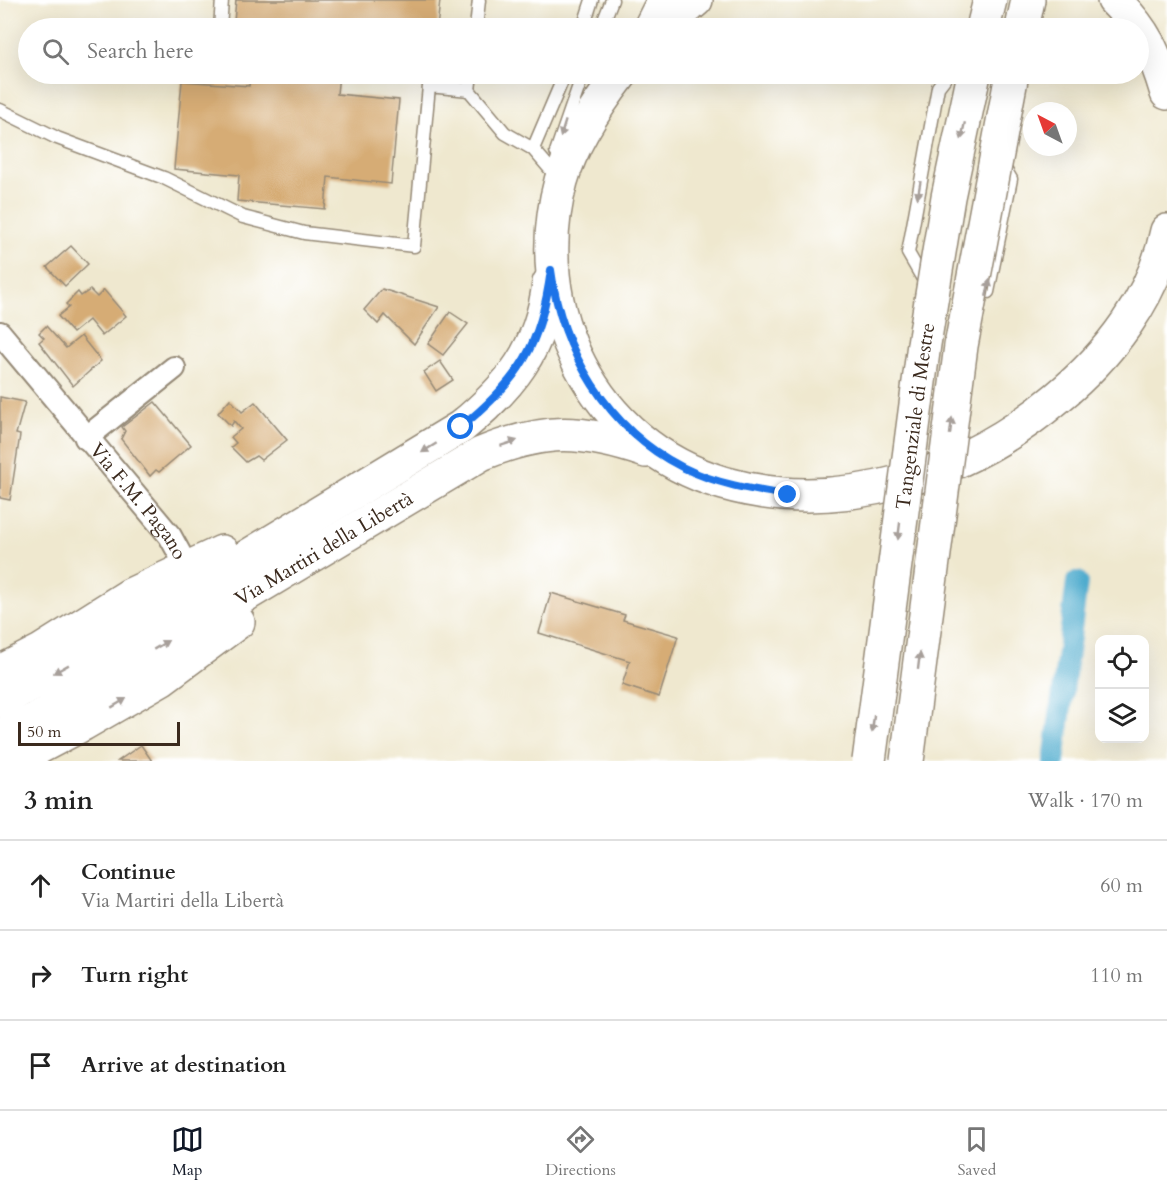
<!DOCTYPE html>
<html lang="en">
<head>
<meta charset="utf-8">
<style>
	body { margin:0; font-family:Cardo,serif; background:#f2f2f2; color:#222 }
	.controls { position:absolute; right:18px; bottom:18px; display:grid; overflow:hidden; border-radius:12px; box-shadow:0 6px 24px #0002 }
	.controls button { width:54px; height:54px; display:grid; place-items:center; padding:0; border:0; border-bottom:2px solid #e0e0e0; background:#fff; color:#222; font:30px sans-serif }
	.compass { position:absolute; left:1023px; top:102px; width:54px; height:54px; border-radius:50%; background:#fff; box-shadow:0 6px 24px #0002; rotate:319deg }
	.scale { position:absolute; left:18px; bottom:15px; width:162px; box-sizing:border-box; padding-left:6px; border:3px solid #3b2a1e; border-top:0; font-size:16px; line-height:21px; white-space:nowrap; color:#3b2a1e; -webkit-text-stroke:4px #fff; paint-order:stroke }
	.stop { position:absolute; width:18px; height:18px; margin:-14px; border:4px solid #1a73e8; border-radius:50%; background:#fff }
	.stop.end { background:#1a73e8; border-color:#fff; box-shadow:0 2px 6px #0008 }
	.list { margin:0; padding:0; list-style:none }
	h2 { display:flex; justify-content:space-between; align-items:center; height:78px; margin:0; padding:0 24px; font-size:26px }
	h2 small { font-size:20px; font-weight:400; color:#767676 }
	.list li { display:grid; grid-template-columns:39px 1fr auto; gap:18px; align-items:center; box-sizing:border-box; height:90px; padding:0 24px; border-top:2px solid #e0e0e0 }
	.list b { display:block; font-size:22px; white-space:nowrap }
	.list p { margin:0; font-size:20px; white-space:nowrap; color:#767676 }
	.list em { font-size:20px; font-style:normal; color:#767676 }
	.icon { flex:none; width:33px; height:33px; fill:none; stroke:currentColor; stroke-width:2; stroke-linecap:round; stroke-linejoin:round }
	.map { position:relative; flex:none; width:1167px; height:761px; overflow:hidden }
	.search { position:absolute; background:#fff; box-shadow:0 6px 24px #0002; left:18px; right:18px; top:18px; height:66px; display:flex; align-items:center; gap:15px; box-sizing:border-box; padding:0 21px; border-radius:33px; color:#767676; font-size:22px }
	.sheet { height:348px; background:#fff }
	nav { display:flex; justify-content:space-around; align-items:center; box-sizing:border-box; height:84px; border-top:2px solid #e0e0e0; background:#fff; font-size:16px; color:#767676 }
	nav a { display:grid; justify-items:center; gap:3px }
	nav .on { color:#111827 }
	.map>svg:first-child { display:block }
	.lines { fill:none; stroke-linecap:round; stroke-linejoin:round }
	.canal { stroke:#50acce; stroke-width:22 }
	.building { fill:#d6ac75 }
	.service-casing { stroke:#958976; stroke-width:15 }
	.minor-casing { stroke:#958976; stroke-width:26 }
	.primary-casing { stroke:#958976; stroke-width:36 }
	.motorway-casing { stroke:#958976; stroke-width:36 }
	.service { stroke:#fff; stroke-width:12 }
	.minor { stroke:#fff; stroke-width:22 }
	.primary { stroke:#fff; stroke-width:33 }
	.motorway { stroke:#fff; stroke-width:33 }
	.motorway-bridge-casing { stroke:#958976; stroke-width:36; stroke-linecap:butt }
	.motorway-bridge { stroke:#fff; stroke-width:33 }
	.oneway { fill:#a79f9a }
	.route { stroke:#1a73e8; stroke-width:8 }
	.labels { text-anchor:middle; stroke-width:6; stroke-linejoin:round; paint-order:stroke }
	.street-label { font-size:20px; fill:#3b2a1e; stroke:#fff }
</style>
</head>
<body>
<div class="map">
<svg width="1167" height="761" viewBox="0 0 1167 761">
	<rect width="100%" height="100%" fill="#fff"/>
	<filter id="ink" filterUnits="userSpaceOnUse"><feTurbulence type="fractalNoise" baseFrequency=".0167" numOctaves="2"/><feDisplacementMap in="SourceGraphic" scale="12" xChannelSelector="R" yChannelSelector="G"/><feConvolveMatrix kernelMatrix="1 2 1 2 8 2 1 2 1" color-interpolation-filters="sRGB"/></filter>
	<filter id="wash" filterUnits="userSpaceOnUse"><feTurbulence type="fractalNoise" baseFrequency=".008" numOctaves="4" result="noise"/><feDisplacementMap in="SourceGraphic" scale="24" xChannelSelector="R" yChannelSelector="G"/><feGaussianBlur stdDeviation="1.35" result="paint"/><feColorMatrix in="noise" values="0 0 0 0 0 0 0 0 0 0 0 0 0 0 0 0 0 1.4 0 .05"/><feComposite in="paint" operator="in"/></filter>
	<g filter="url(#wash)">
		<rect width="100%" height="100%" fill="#efe8cf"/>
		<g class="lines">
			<polyline class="canal" points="1054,761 1077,582"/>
		</g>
		<g id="blocks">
			<g class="building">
				<polygon points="236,0 440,0 437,28 248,28 248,24 234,22"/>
				<polygon points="250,74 339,74 337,94 399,100 391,184 328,177 325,209 237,201 239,175 174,169 182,81 249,86"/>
				<polygon points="71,246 88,264 65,286 47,267"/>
				<polygon points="382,289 439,307 414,344 385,315 378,324 364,310"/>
				<polygon points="90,290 97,297 104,290 126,316 102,336 89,320 73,333 58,316 69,307 66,304 78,292 81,296"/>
				<polygon points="450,312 468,324 443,355 428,344"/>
				<polygon points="46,326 66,348 81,336 101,361 73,386 39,342 44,338 39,333"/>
				<polygon points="440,361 453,380 436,391 424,372"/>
				<polygon points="0,397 25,402 16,434 20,435 10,500 0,498"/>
				<polygon points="230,399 242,412 255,402 287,440 261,460 256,456 246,462 231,447 236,443 231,437 241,429 234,421 231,426 218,413"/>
				<polygon points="155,402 191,445 159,472 156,470 150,476 121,439 125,431 122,427"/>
				<polygon points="551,593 625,615 623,620 678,636 659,697 622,685 630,661 539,633"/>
				<polygon points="141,745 152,761 118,761"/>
			</g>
		</g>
	</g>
	<g filter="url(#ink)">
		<use href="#blocks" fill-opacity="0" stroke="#958976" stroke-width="1.5"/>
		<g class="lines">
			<defs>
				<g id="service">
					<polyline points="220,28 222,0"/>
					<polyline points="476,28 479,0"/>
					<polyline points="583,28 592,0"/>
					<polyline points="601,28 612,0"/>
					<polyline points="469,90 505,133 533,149 551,170"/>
					<polyline points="0,110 57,138 164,178 243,217 304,233 414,246 429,86 469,90 471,74"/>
					<polyline points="533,149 565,74"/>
					<polyline points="556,152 583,74"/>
					<polyline points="927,286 908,253 938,87 948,74"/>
					<polyline points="988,292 1011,179 1002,164"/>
				</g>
				<g id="minor">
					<path id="s1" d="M0 333 170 536 187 567"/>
					<polyline points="86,438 174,368"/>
				</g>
				<g id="primary">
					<path d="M1114 0C1145 30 1155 53 1167 93"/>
					<polyline points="663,28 696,0"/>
					<path d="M621 74C597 105 572 142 561 181 526 308 593 445 723 483 840 517 967 474 1057 398 1108 356 1154 298 1167 231"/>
					<polyline points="0,672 41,651 130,595 222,552"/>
					<path d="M0 701 72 663 461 427C511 386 541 350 549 283"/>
					<path id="s2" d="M0 735 36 719 90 688 481 454C545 428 581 429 646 451"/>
					<polyline points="13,761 83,724 161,679 238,622"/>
				</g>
				<g id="motorway">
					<polyline points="650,28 664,0"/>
					<polyline points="983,28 990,0"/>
					<polyline points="1022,28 1028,0"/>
				</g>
			</defs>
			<use href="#service" class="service-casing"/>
			<use href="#minor" class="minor-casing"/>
			<use href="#primary" class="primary-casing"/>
			<use href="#motorway" class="motorway-casing"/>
			<use href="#service" class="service"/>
			<use href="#minor" class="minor"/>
			<use href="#primary" class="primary"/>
			<use href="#motorway" class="motorway"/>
			<defs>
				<g id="motorway-bridge">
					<path id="s3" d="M869 761 924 344 948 197 974 74"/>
					<polyline points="907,761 961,346 1012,74"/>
				</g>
			</defs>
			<use href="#motorway-bridge" class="motorway-bridge-casing"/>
			<use href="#motorway-bridge" class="motorway-bridge"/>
		</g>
		<defs><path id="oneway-solid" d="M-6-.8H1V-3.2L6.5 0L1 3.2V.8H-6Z" transform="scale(1.5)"/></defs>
		<g class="oneway">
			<use href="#oneway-solid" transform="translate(563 129) rotate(107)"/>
			<use href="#oneway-solid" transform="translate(963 131) rotate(102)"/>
			<use href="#oneway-solid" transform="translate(919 190) rotate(100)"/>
			<use href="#oneway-solid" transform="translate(988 288) rotate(-78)"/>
			<use href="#oneway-solid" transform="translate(951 426) rotate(-83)"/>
			<use href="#oneway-solid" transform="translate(509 443) rotate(-18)"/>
			<use href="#oneway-solid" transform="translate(429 448) rotate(148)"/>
			<use href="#oneway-solid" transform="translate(899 531) rotate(97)"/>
			<use href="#oneway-solid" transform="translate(161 645) rotate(-31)"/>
			<use href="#oneway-solid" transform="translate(919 661) rotate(-83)"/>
			<use href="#oneway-solid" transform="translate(61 669) rotate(151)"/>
			<use href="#oneway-solid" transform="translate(119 703) rotate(-31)"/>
			<use href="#oneway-solid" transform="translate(873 724) rotate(97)"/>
		</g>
	</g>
	<g class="lines" filter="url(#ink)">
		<path class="route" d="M461 427C520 379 541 346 551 270 561 350 608 430 682 467 716 484 752 490 788 495"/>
	</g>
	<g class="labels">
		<g class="street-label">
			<text dy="7" stroke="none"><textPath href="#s3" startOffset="348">Tangenziale di Mestre</textPath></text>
			<text dy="7" stroke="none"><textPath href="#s1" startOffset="218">Via F.M. Pagano</textPath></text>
			<text dy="7" stroke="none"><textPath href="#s2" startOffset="374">Via Martiri della Libertà</textPath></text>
		</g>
	</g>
</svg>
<div class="controls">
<button><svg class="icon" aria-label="locate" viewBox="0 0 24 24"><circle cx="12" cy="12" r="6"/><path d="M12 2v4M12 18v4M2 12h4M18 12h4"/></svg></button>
<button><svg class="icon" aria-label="layers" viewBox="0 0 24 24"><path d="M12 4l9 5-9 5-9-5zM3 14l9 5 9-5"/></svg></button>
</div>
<svg class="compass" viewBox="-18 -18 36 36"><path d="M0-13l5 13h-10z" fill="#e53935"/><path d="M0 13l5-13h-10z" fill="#767676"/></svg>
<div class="scale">50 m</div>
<div class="stop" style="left:461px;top:427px"></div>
<div class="stop end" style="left:788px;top:495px"></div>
<div class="search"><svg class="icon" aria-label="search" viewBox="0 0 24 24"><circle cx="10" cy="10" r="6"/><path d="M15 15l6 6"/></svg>Search here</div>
</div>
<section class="sheet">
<h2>3 min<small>Walk · 170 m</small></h2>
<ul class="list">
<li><svg class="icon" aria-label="ahead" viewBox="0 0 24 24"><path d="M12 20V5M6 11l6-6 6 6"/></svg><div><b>Continue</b><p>Via Martiri della Libertà</p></div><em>60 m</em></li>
<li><svg class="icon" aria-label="right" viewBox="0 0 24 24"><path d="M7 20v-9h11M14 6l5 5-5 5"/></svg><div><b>Turn right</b></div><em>110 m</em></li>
<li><svg class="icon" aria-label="arrive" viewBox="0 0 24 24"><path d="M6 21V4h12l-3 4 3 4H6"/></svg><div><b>Arrive at destination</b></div></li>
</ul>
</section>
<nav>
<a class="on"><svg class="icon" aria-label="map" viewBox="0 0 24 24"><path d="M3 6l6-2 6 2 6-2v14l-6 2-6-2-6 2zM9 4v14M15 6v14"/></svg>Map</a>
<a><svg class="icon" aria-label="directions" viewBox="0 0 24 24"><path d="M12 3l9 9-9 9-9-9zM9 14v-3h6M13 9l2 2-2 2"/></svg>Directions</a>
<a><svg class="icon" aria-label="saved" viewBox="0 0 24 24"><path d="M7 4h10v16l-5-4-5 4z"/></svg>Saved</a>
</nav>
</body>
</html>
